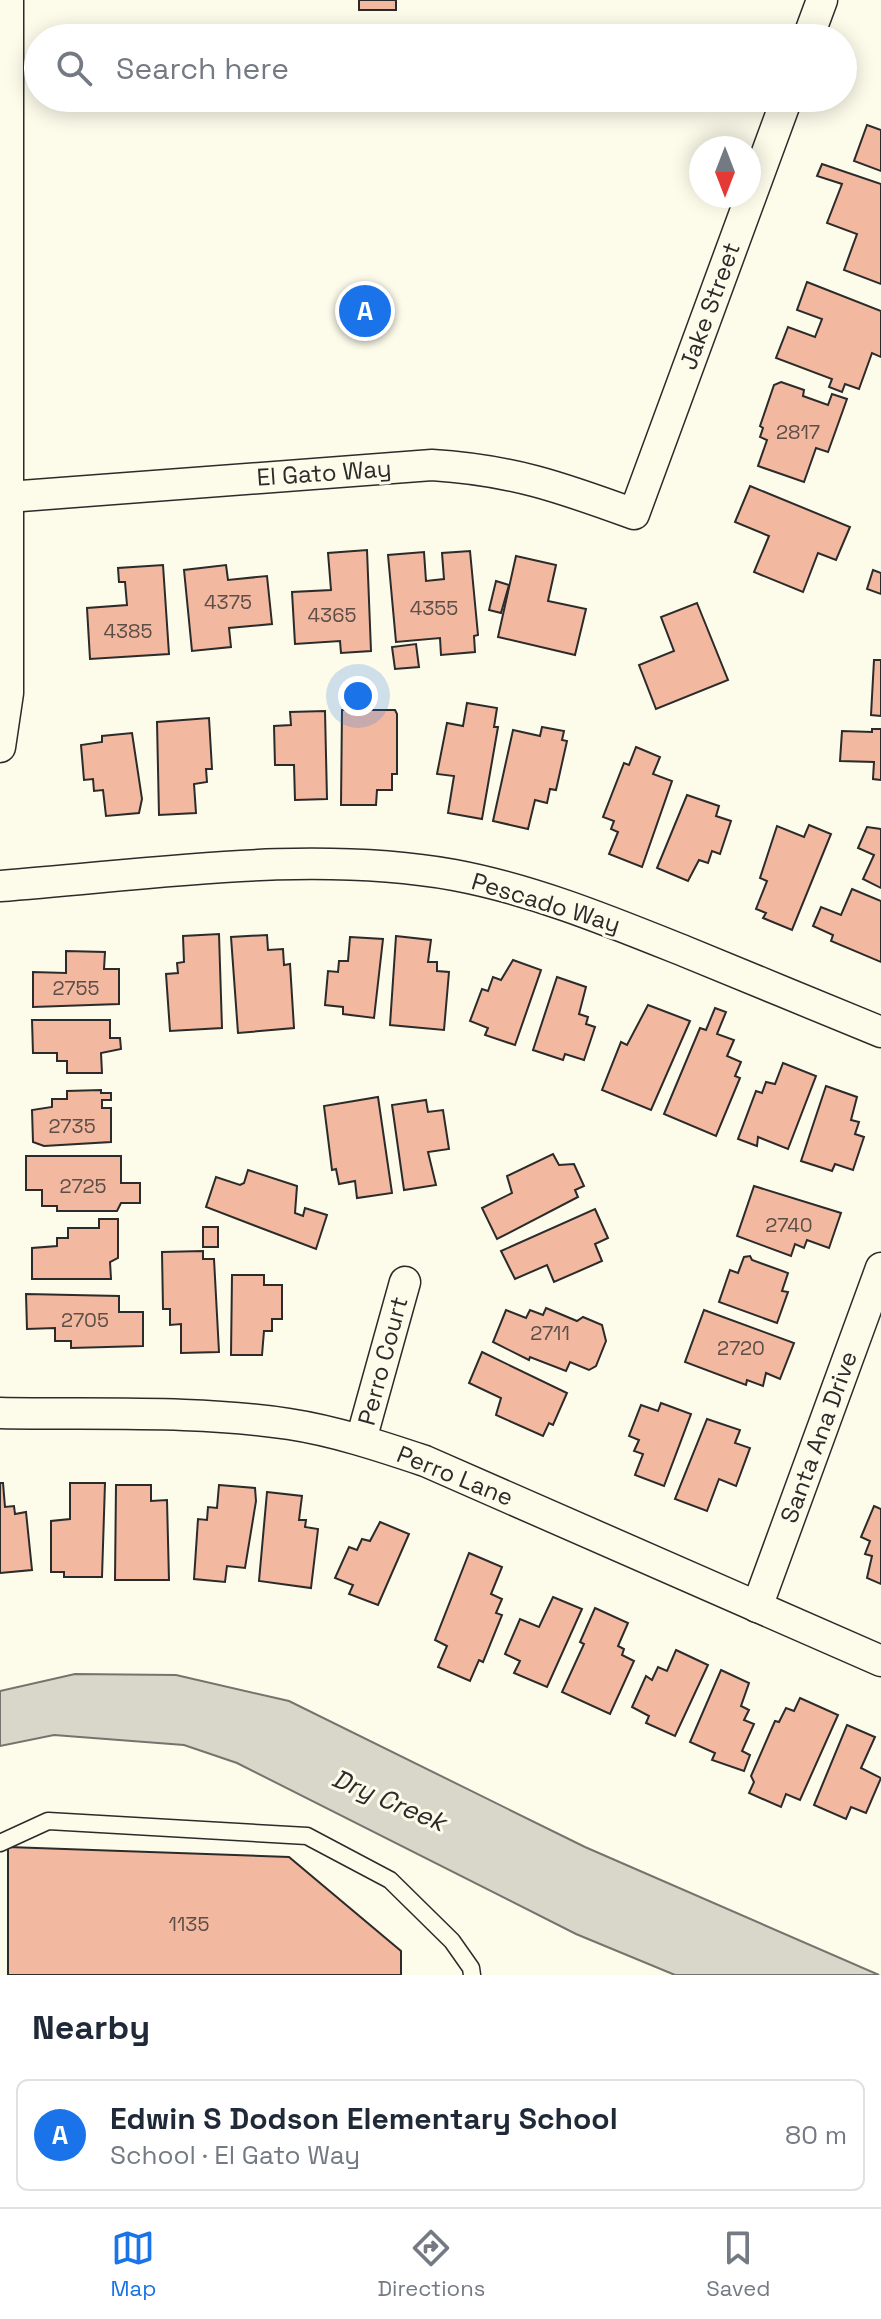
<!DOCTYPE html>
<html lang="en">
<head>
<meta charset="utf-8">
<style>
	body { margin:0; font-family:"Space Grotesk",sans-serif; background:#f6f6f7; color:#1f2937 }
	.compass { position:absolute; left:689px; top:136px; width:72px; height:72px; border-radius:50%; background:#fff; box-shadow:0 4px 20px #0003; rotate:180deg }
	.you { position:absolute; left:358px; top:696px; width:28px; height:28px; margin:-20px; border:6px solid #fff; border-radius:50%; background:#1a73e8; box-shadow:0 0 0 12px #1a73e833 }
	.badge { display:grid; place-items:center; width:52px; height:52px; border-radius:50%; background:#1a73e8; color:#fff; font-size:26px; font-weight:700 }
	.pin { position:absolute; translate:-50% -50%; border:4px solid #fff; box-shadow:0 2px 8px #0006 }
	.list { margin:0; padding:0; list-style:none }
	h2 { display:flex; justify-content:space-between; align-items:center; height:104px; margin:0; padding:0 32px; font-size:34px }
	h2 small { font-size:26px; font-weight:400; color:#747a83 }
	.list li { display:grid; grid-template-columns:52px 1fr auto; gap:24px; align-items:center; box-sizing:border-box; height:112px; margin:0 16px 16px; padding:0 16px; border:2px solid #e0e1e3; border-radius:12px }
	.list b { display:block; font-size:30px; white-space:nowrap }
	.list p { margin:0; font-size:26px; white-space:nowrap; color:#747a83 }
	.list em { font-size:26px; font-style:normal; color:#747a83 }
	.icon { flex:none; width:44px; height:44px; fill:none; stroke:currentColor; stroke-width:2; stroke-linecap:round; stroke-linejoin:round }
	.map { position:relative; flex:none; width:881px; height:1975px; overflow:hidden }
	.search { position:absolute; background:#fff; box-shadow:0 4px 20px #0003; left:24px; right:24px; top:24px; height:88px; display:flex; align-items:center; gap:20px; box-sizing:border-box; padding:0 28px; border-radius:44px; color:#747a83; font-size:30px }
	.sheet { height:232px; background:#fff }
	nav { display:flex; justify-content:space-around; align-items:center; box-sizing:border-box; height:112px; border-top:2px solid #e0e1e3; background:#fff; font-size:22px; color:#747a83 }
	nav a { display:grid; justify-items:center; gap:4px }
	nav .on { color:#1a73e8 }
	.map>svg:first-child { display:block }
	.water { fill:#d8d7c9; stroke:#74746e; stroke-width:2 }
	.building { fill:#f2b8a0; stroke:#2b2b2b; stroke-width:2 }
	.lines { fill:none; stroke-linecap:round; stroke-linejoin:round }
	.lane-casing { stroke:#2b2b2b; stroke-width:19 }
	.street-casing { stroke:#2b2b2b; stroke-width:33 }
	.lane { stroke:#fdfbea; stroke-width:16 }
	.street { stroke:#fdfbea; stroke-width:30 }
	.labels { text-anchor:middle; stroke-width:6; stroke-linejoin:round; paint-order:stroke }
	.number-label { font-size:20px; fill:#5d4e48 }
	.street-label { font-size:24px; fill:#2b2b2b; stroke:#fdfbea }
	.water-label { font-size:26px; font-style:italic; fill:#2b2b2b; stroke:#fdfbea }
</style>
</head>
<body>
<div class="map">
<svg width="881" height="1975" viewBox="0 0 881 1975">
	<rect width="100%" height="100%" fill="#fdfbea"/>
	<polygon class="water" points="75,1674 176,1675 289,1701 585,1847 879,1975 675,1975 576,1934 237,1763 184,1745 54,1735 0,1746 0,1691"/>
	<g class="building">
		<rect x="359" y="0" width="37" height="10"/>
		<rect x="236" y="31" width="32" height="7"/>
		<polygon points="867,125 881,130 881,171 854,161"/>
		<polygon points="822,164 881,184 881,284 844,270 857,234 827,223 842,184 817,176"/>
		<polygon points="807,282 881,311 881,357 872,353 859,389 845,384 842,392 829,387 832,379 776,358 788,327 815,337 822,319 797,310"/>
		<polygon points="781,382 804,390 803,396 828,405 832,394 847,399 828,452 816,448 804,482 758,466 767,440 760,437 763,428 760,426 774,385"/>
		<polygon points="750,486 850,527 836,560 818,553 803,592 754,572 769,536 735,522"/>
		<polygon points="367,550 371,651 341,653 340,641 295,644 292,592 331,590 328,553"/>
		<polygon points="470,551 478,635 474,636 475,652 441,655 440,638 396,642 388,555 424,552 426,581 444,579 442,553"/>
		<polygon points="516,556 556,565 548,601 586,609 575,655 498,637"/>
		<polygon points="163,565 169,654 90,659 87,608 127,605 125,582 119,582 118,568"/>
		<polygon points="226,565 228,580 267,576 272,624 229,628 231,647 192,651 184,570"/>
		<polygon points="873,570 881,573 881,594 867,589"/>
		<polygon points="496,581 509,585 501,613 489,610"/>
		<polygon points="697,603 728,680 656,709 639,665 674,651 661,617"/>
		<polygon points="416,644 419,667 395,669 392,647"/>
		<polygon points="874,660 881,660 881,716 871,715"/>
		<polygon points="467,703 497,708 494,727 498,727 482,819 448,813 454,776 437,774 447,723 463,726"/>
		<polygon points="342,710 395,710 397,714 397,774 392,774 392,790 377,790 376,805 341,805"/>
		<polygon points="325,711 327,799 295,800 294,765 275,765 274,726 291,725 290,712"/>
		<polygon points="209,718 212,769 206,769 207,782 194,784 196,813 159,815 157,722"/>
		<polygon points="542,727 564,731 562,740 567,741 556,790 550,789 547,803 535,800 528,829 493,821 513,730 540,736"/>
		<polygon points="872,729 881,729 881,780 873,779 874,762 840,761 842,731 872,732"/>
		<polygon points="132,733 142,799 139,813 106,816 103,790 94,791 93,779 84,780 81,745 102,742 102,736"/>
		<polygon points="636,747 660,757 653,774 672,781 642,867 609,854 618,832 611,829 614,821 603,817 624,763 629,765"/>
		<polygon points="687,795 719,806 716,816 731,821 720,854 712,851 708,863 699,860 688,881 657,868"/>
		<polygon points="809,825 831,834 792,930 763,918 766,913 756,909 767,881 760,878 777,826 804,837"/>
		<polygon points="867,827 881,829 881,888 863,879 874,855 858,848"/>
		<polygon points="852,889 881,901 881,962 831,941 833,935 813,926 821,907 841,915"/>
		<polygon points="219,934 222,1028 170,1031 166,974 178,973 177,963 184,962 183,936"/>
		<polygon points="267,935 268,950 283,949 284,965 290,964 294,1028 238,1033 231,937"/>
		<polygon points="396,936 431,940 428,962 437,962 437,971 449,972 444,1030 390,1025"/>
		<polygon points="350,937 383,939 374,1018 343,1014 343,1007 325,1005 328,971 338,972 339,961 348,961"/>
		<polygon points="66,951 105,952 104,969 119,969 119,1004 33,1007 33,972 66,973"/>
		<polygon points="513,960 541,970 515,1045 485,1035 488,1028 470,1021 482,989 488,991 493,977 501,980"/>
		<polygon points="557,977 586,987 579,1014 588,1017 586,1024 595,1027 584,1060 565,1054 563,1060 533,1050"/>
		<polygon points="648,1005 690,1021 651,1110 602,1090 621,1042 627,1045"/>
		<polygon points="715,1008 726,1012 717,1034 734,1040 727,1056 741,1062 735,1076 740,1078 716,1136 664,1114 700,1028 706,1030"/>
		<polygon points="32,1020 110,1020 110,1038 120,1038 121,1049 101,1053 102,1073 67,1073 67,1061 57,1061 57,1053 33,1053"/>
		<polygon points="783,1063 816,1076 788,1149 758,1137 757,1146 738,1139 756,1091 762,1093 766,1082 775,1084"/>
		<polygon points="826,1086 857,1097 851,1120 859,1122 855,1134 864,1137 853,1170 835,1164 832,1171 801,1161"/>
		<polygon points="101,1090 101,1093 111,1093 111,1100 102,1100 102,1108 111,1108 111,1142 44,1146 33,1142 32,1110 52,1107 52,1099 67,1099 67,1091"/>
		<polygon points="378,1097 392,1193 357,1198 355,1181 339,1184 336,1169 332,1170 324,1106"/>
		<polygon points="426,1100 428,1112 443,1110 449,1149 428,1152 436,1185 404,1190 392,1105"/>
		<polygon points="553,1154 559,1165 574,1164 584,1186 575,1190 578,1197 497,1239 482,1208 512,1193 507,1176"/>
		<polygon points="26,1156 121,1156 121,1183 140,1183 140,1203 121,1203 117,1211 57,1211 57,1206 42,1206 42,1190 26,1190"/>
		<polygon points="248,1170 297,1186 295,1213 303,1216 305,1208 327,1215 316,1249 206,1207 216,1177 240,1185 244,1183"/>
		<polygon points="754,1186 841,1213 829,1248 807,1240 804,1248 795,1244 791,1256 737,1236"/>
		<polygon points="595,1209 608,1238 595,1244 602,1261 554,1282 547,1265 515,1279 501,1251"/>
		<polygon points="99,1219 118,1219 118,1258 110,1262 111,1279 32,1279 32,1248 57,1246 57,1238 68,1238 68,1228 99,1228"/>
		<rect x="203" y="1227" width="15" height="20"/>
		<polygon points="203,1251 203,1259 214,1259 219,1352 181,1353 181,1324 170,1325 170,1309 163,1309 162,1252"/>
		<polygon points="750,1256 752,1260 788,1273 782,1291 788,1292 777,1323 719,1302 730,1270 738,1273 744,1257"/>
		<polygon points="232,1275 264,1275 264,1285 282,1285 282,1319 272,1319 272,1331 264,1331 262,1355 231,1355"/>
		<polygon points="26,1294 119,1296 119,1312 143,1312 143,1346 71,1348 71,1341 55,1341 55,1328 27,1329"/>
		<polygon points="546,1308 577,1321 583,1317 602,1325 606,1341 596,1366 589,1370 570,1362 566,1371 530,1357 529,1360 493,1342 506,1310 526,1318 530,1310 543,1315"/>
		<polygon points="704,1310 794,1343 780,1379 766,1373 763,1386 747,1380 746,1385 685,1362"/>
		<polygon points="482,1352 567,1393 553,1425 549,1423 543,1436 496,1415 501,1398 469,1383"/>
		<polygon points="661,1403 691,1414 664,1486 635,1475 643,1454 634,1451 639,1440 629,1436 641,1405 658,1411"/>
		<polygon points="707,1419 740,1430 735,1443 750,1448 736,1486 719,1479 707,1511 675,1499"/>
		<polygon points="0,1483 3,1483 5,1507 14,1506 15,1514 26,1512 32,1570 0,1573"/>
		<polygon points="70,1483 105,1483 102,1577 64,1577 64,1572 51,1572 51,1521 70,1519"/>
		<polygon points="116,1485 151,1485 151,1501 167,1500 169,1580 115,1580"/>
		<polygon points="219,1485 255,1488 256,1501 245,1568 227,1566 225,1582 194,1579 198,1519 207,1520 208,1507 217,1508"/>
		<polygon points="267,1492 302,1496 299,1520 306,1520 305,1527 318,1529 311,1588 259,1581"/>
		<polygon points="874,1506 881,1509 881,1584 867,1578 872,1556 865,1554 870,1541 861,1537"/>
		<polygon points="380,1522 409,1534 378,1605 349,1594 353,1585 335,1578 349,1547 357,1550 362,1539 370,1541"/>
		<polygon points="469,1553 502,1567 491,1594 502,1599 496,1613 502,1615 483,1662 479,1660 470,1681 438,1667 447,1646 435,1640"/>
		<polygon points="553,1597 582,1609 547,1687 514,1673 520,1661 505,1654 520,1619 539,1627"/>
		<polygon points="595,1608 628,1623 618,1646 624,1649 622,1655 634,1661 610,1714 562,1692 584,1644 580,1642"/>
		<polygon points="676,1650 708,1665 675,1736 646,1723 649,1716 632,1707 646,1676 652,1680 658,1667 667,1671"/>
		<polygon points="721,1670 749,1683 741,1706 749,1710 744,1720 754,1724 742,1751 750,1755 744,1771 712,1760 715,1753 690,1742"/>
		<polygon points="800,1698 838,1715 800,1800 786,1794 781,1807 749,1793 754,1782 751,1776 775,1721 779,1722 786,1708 794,1711"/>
		<polygon points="847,1725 875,1737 861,1768 881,1778 866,1813 851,1807 846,1819 814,1805"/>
		<polygon points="8,1847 289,1857 401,1951 401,1975 8,1975"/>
	</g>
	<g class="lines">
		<defs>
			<polyline id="lane" points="0,1843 48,1821 307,1836 390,1880 452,1941 471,1968 472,1975"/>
			<g id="street">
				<polyline points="808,38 822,0"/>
				<path d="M8 497 432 465C512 470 560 487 634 514L787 98"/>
				<polyline points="0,747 8,693 8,0"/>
				<path d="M0 886C148 875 307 849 454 875 534 890 609 921 684 951 750 978 815 1005 881 1032"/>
				<path d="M0 1413C96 1415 194 1410 289 1424 335 1431 380 1446 425 1461L881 1661"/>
				<polyline points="361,1440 405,1282"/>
				<polyline points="757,1607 881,1268"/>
			</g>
		</defs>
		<use href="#lane" class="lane-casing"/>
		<use href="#street" class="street-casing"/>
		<use href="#lane" class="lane"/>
		<use href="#street" class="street"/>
	</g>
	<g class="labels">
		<g class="number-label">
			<text x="798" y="439">2817</text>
			<text x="228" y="609">4375</text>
			<text x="434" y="615">4355</text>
			<text x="332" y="622">4365</text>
			<text x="128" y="638">4385</text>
			<text x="76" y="995">2755</text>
			<text x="72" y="1133">2735</text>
			<text x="83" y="1193">2725</text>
			<text x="789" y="1232">2740</text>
			<text x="85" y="1327">2705</text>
			<text x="550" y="1340">2711</text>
			<text x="741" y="1355">2720</text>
			<text x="189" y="1931">1135</text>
		</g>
		<g class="street-label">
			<text transform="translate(710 306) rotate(-70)" y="8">Jake Street</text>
			<text transform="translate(324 473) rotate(-4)" y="8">El Gato Way</text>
			<text transform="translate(546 903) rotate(17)" y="8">Pescado Way</text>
			<text transform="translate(383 1361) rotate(-75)" y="8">Perro Court</text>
			<text transform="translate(819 1437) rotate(-70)" y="8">Santa Ana Drive</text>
			<text transform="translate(455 1476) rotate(22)" y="8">Perro Lane</text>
		</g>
		<g class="water-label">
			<text transform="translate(389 1800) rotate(23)" y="9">Dry Creek</text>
		</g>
	</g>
</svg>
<svg class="compass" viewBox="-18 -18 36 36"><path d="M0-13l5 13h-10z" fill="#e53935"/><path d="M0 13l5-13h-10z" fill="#747a83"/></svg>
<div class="you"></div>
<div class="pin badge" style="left:365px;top:311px">A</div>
<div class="search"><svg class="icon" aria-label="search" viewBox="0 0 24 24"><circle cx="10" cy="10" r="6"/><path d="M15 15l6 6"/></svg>Search here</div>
</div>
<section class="sheet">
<h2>Nearby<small></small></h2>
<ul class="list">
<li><span class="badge">A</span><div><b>Edwin S Dodson Elementary School</b><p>School · El Gato Way</p></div><em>80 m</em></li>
</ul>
</section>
<nav>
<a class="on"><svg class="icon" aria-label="map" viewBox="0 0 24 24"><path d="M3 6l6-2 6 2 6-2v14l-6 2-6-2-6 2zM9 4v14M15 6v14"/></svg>Map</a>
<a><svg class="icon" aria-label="directions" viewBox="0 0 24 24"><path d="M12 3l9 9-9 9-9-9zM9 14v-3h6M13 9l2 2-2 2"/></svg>Directions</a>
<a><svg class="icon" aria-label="saved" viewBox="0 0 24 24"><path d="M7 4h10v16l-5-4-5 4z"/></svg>Saved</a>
</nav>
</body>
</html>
